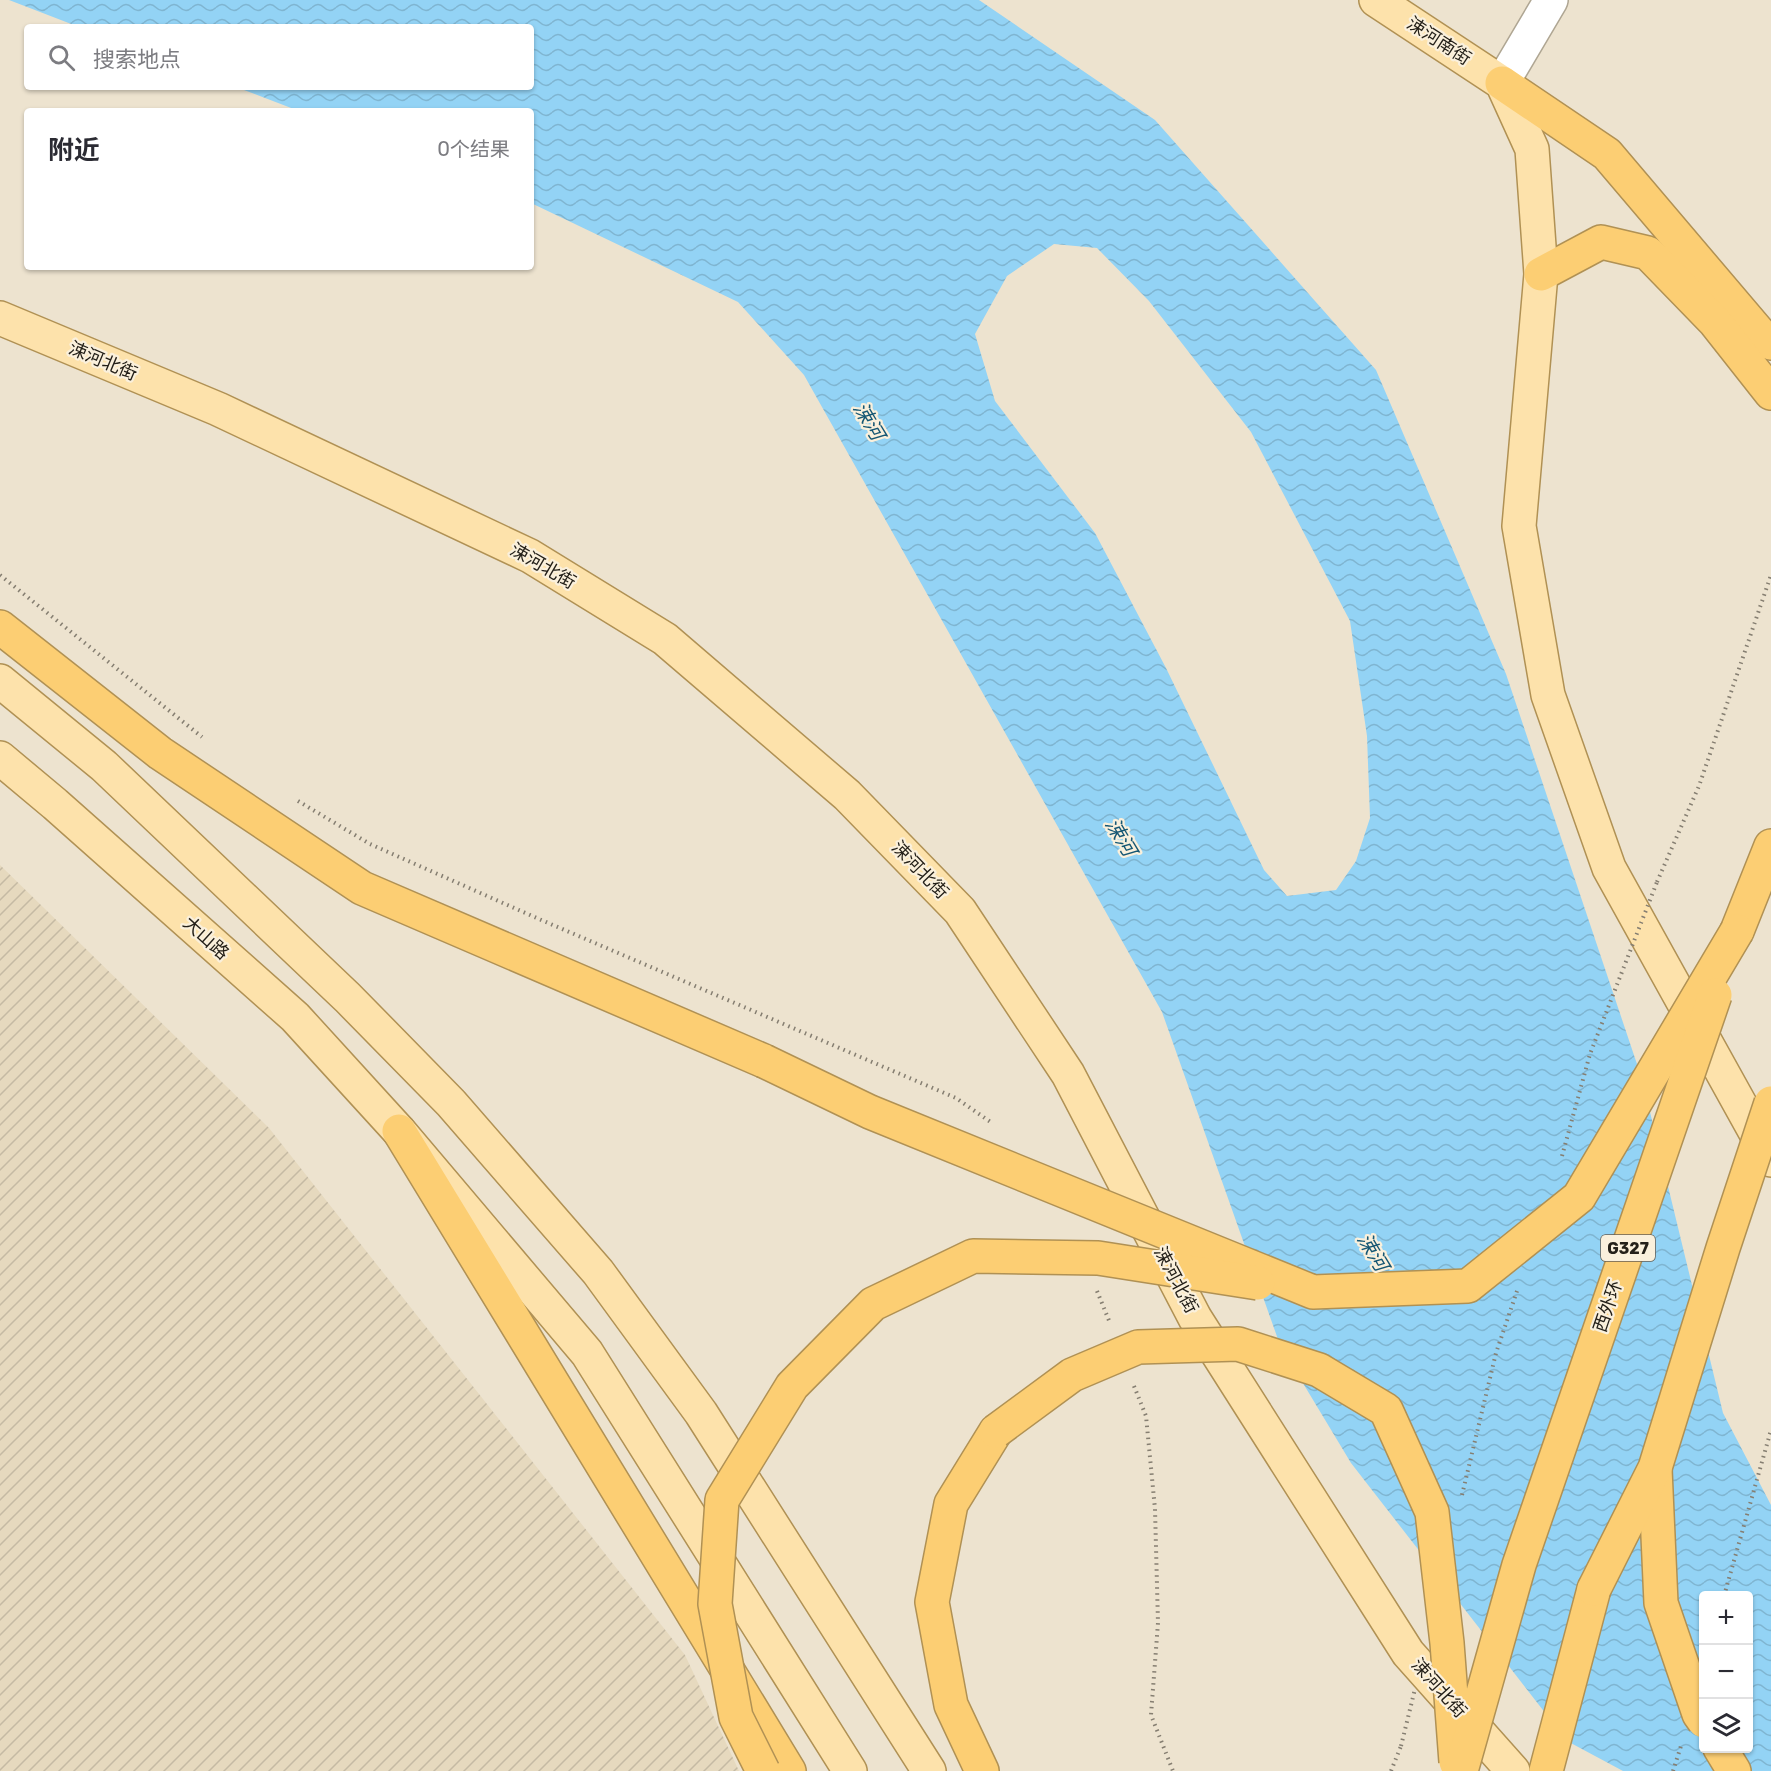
<!DOCTYPE html>
<html lang="zh">
<head>
<meta charset="utf-8">
<style>
	body { margin:0; font-family:Rubik,"Noto Sans SC",sans-serif; background:#f2f2f3; color:#2b2b33 }
	.controls { position:absolute; right:18px; bottom:18px; display:grid; overflow:hidden; border-radius:6px; box-shadow:0 2px 4px #0004 }
	.controls button { width:54px; height:54px; display:grid; place-items:center; padding:0; border:0; border-bottom:2px solid #e1e1e2; background:#fff; color:#2b2b33; font:30px sans-serif }
	.list { margin:0; padding:0; list-style:none }
	h2 { display:flex; justify-content:space-between; align-items:center; height:78px; margin:0; padding:0 24px; font-size:26px }
	h2 small { font-size:20px; font-weight:400; color:#7c7c81 }
	.icon { flex:none; width:33px; height:33px; fill:none; stroke:currentColor; stroke-width:2; stroke-linecap:round; stroke-linejoin:round }
	.map { position:relative; flex:none; width:1771px; height:1771px; overflow:hidden }
	.search { position:absolute; background:#fff; box-shadow:0 2px 4px #0004; left:24px; top:24px; width:510px; height:66px; display:flex; align-items:center; gap:15px; box-sizing:border-box; padding:0 21px; border-radius:6px; color:#7c7c81; font-size:22px }
	.panel { position:absolute; background:#fff; box-shadow:0 2px 4px #0004; left:24px; top:108px; width:510px; height:162px; border-radius:6px }
	.map>svg:first-child { display:block }
	.industrial { fill:url(#industrial-furrows) }
	.water { fill:url(#water-waves); fill-rule:evenodd }
	.lines { fill:none; stroke-linecap:round; stroke-linejoin:round }
	.minor-casing { stroke:#afa693; stroke-width:36 }
	.major-casing { stroke:#b09154; stroke-width:36 }
	.highway-casing { stroke:#b09154; stroke-width:36 }
	.path { stroke:#857e71; stroke-width:4; stroke-dasharray:1.5 4.5; stroke-linecap:butt }
	.minor { stroke:#fff; stroke-width:33 }
	.major { stroke:#fde2ab; stroke-width:33 }
	.highway { stroke:#fcce73; stroke-width:33 }
	.highway-bridge-casing { stroke:#b09154; stroke-width:36; stroke-linecap:butt }
	.path-bridge { stroke:#857e71; stroke-width:4; stroke-dasharray:1.5 4.5; stroke-linecap:butt }
	.highway-bridge { stroke:#fcce73; stroke-width:33 }
	.labels { text-anchor:middle; stroke-width:4.5; stroke-linejoin:round; paint-order:stroke }
	.shield { fill:#faf0dc; stroke:#645e54; stroke-width:1.5 }
	.shield-label { font-size:16px; font-weight:bold; fill:#242019 }
	.street-label { font-size:18px; fill:#242019; stroke:#faf0dc }
	.water-label { font-size:20px; font-style:italic; fill:#165774; stroke:#faf0dc }
</style>
</head>
<body>
<div class="map">
<svg width="1771" height="1771" viewBox="0 0 1771 1771">
	<defs>
		<pattern id="industrial-furrows" width="10" height="10" patternUnits="userSpaceOnUse" patternTransform="scale(1.5)"><rect width="10" height="10" fill="#e6d9be"/><path d="M-1 1l2-2M0 10L10 0M9 11l2-2" fill="none" stroke="#c5baa3"/></pattern>
		<pattern id="water-waves" width="16" height="10" patternUnits="userSpaceOnUse" patternTransform="scale(1.5)"><rect width="16" height="10" fill="#93d3f5"/><path d="M0 5q4-4 8 0t8 0" fill="none" stroke="#7fb5d1"/></pattern>
	</defs>
	<rect width="100%" height="100%" fill="#ede3cf"/>
	<polygon class="industrial" points="0,865 269,1128 685,1655 739,1771 0,1771"/>
	<path class="water" d="M9 0H979L1155 120 1376 370 1506 674 1642 1079 1723 1413 1771 1505V1771H1623L1567 1741 1351 1463 1280 1345 1162 1012 804 375 738 302 531 203V111H299L236 87H531V27H79ZM1054 244 1097 248 1149 301 1251 432 1350 621 1367 736 1370 818 1356 861 1336 890 1287 896 1264 870 1166 668 1095 533 995 401 975 334 1007 276ZM1704 1596H1748V1748H1704Z"/>
	<g class="lines">
		<defs>
			<polyline id="minor" points="1502,83 1551,0"/>
			<g id="major">
				<polyline points="1376,0 1502,83 1532,149 1541,274 1519,526 1548,695 1609,868 1771,1160"/>
				<polyline points="0,318 218,409 530,556 665,639 847,795 960,911 1068,1074 1195,1318 1408,1653 1513,1771"/>
				<polyline points="0,681 104,766 348,998 451,1103 598,1272 701,1413 929,1771"/>
				<polyline points="0,758 55,804 295,1017 399,1131 587,1353 850,1771"/>
			</g>
			<g id="highway">
				<polyline points="1502,83 1607,154 1765,340 1771,343"/>
				<polyline points="1541,274 1601,242 1648,253 1715,322 1771,393"/>
				<polyline points="0,627 160,753 362,888 764,1061"/>
				<polyline points="1737,931 1771,846"/>
				<polyline points="399,1131 789,1771"/>
				<polyline points="1720,1748 1734,1771"/>
				<polyline points="982,1771 951,1705 932,1602 951,1504 996,1431"/>
				<polyline points="1546,1771 1594,1589"/>
			</g>
		</defs>
		<use href="#minor" class="minor-casing"/>
		<use href="#major" class="major-casing"/>
		<use href="#highway" class="highway-casing"/>
		<g class="path">
			<polyline points="0,575 202,737"/>
			<polyline points="298,801 370,844 539,919 956,1098 992,1123"/>
			<polyline points="1657,882 1699,786 1771,575"/>
			<polyline points="1097,1291 1110,1323"/>
			<polyline points="1134,1386 1146,1416 1155,1509 1158,1623 1151,1715 1173,1771"/>
			<polyline points="1724,1596 1771,1430"/>
			<polyline points="1391,1771 1401,1746"/>
			<polyline points="1673,1771 1681,1746"/>
		</g>
		<use href="#minor" class="minor"/>
		<use href="#major" class="major"/>
		<use href="#highway" class="highway"/>
		<defs>
			<g id="highway-bridge">
				<polyline points="764,1061 870,1112 1313,1292 1468,1286 1579,1197 1737,931"/>
				<polyline points="996,1431 1072,1375 1138,1347 1238,1344 1319,1370 1386,1410 1432,1512 1447,1643 1456,1762"/>
				<polyline points="1655,1469 1661,1603 1699,1714 1704,1721"/>
				<polyline points="1594,1589 1655,1468 1723,1248 1771,1103"/>
				<polyline points="763,1771 736,1717 715,1604 722,1500 792,1386 873,1304 973,1256 1098,1258 1258,1283"/>
				<polyline points="1461,1771 1519,1565 1715,995"/>
			</g>
		</defs>
		<use href="#highway-bridge" class="highway-bridge-casing"/>
		<g class="path-bridge">
			<polyline points="1562,1156 1590,1054 1657,882"/>
			<polyline points="1462,1495 1496,1353 1517,1291"/>
			<polyline points="1401,1746 1415,1689"/>
		</g>
		<use href="#highway-bridge" class="highway-bridge"/>
	</g>
	<g class="labels">
		<rect class="shield" x="1601" y="1235" width="54" height="26" rx="4.5"/>
		<g class="shield-label">
			<text x="1628" y="1254">G327</text>
		</g>
		<g class="street-label">
			<text transform="translate(1439 41) rotate(33)" y="6">涑河南街</text>
			<text transform="translate(103 361) rotate(23)" y="6">涑河北街</text>
			<text transform="translate(543 566) rotate(30)" y="6">涑河北街</text>
			<text transform="translate(920 870) rotate(46)" y="6">涑河北街</text>
			<text transform="translate(206 938) rotate(42)" y="6">大山路</text>
			<text transform="translate(1176 1280) rotate(62)" y="6">涑河北街</text>
			<text transform="translate(1608 1306) rotate(-71)" y="6">西外环</text>
			<text transform="translate(1439 1688) rotate(48)" y="6">涑河北街</text>
		</g>
		<g class="water-label">
			<text transform="translate(869 421) rotate(59)" y="7">涑河</text>
			<text transform="translate(1121 837) rotate(59)" y="7">涑河</text>
			<text transform="translate(1373 1252) rotate(59)" y="7">涑河</text>
		</g>
	</g>
</svg>
<div class="controls">
<button>+</button>
<button>−</button>
<button><svg class="icon" aria-label="layers" viewBox="0 0 24 24"><path d="M12 4l9 5-9 5-9-5zM3 14l9 5 9-5"/></svg></button>
</div>
<div class="search"><svg class="icon" aria-label="search" viewBox="0 0 24 24"><circle cx="10" cy="10" r="6"/><path d="M15 15l6 6"/></svg>搜索地点</div>
<section class="panel">
<h2>附近<small>0个结果</small></h2>
<ul class="list">
</ul>
</section>
</div>
</body>
</html>
